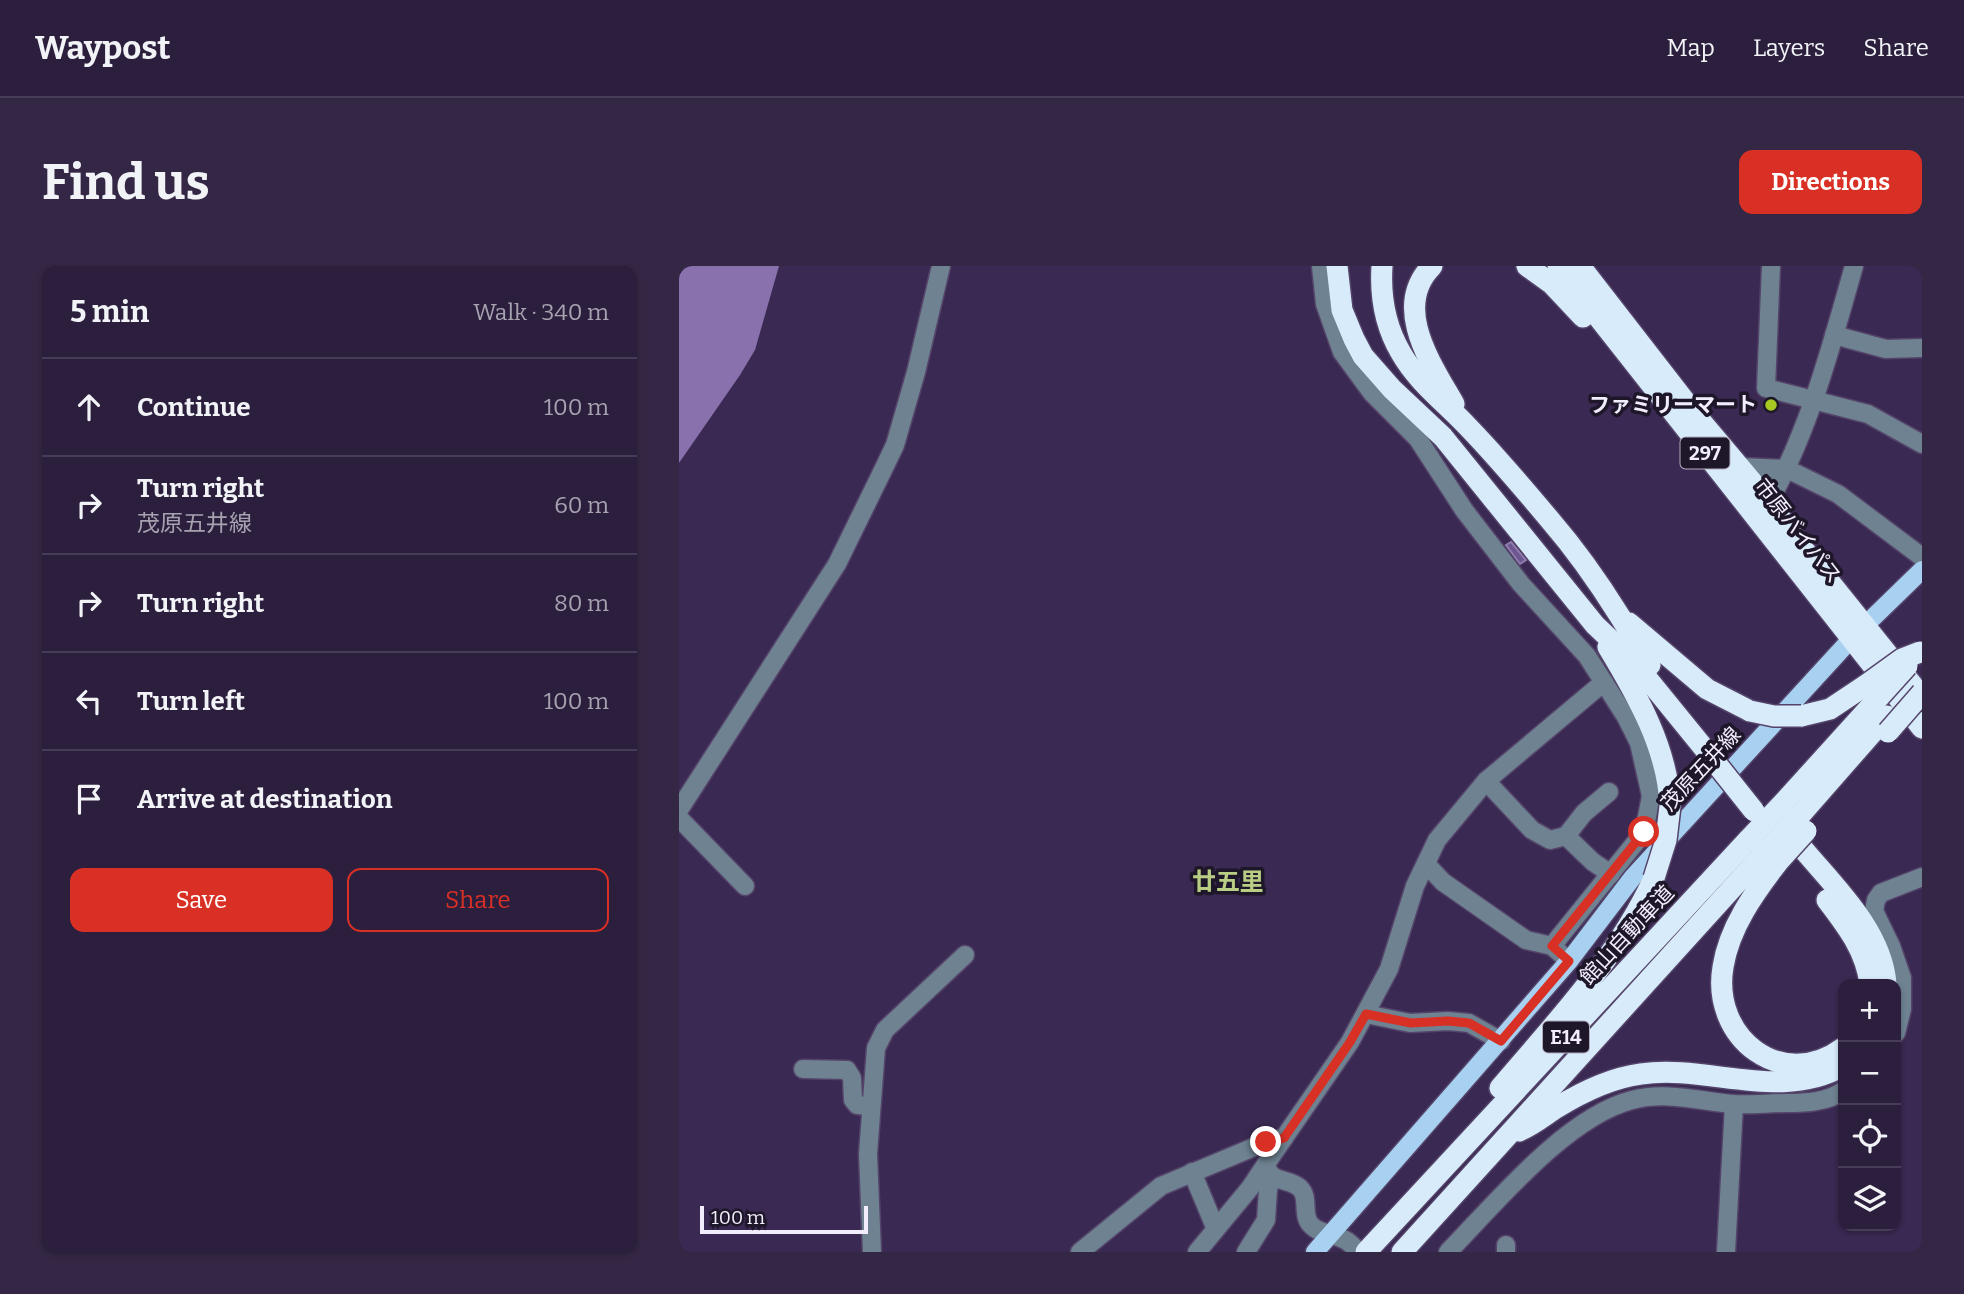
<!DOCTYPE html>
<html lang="en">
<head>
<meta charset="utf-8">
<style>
	body { margin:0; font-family:Bitter,"Noto Sans JP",serif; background:#342745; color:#f1f3f6 }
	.controls { position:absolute; right:21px; bottom:21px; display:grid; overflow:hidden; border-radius:14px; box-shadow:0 2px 5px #0004 }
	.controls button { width:63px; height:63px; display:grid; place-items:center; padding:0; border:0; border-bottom:2px solid #483d58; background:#2c1f3e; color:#f1f3f6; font:35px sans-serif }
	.scale { position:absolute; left:21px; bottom:18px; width:168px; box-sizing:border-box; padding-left:7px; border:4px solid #f2edfd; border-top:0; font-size:19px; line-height:24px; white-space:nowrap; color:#f2edfd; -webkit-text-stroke:5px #1e1629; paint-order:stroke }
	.stop { position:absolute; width:21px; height:21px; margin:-16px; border:5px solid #d93025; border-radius:50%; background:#fff }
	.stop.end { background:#d93025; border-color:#fff; box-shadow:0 2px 7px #0008 }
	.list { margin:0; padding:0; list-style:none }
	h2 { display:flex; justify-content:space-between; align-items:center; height:91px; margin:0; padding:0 28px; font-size:30px }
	h2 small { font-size:23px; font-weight:400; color:#a6a2b0 }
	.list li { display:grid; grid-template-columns:46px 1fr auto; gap:21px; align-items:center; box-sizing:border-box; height:98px; padding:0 28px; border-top:2px solid #483d58 }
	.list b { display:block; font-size:26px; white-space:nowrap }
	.list p { margin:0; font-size:23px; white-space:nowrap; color:#a6a2b0 }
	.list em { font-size:23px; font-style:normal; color:#a6a2b0 }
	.actions { display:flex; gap:14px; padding:21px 28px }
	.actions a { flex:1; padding:16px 0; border:2px solid #d93025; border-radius:14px; text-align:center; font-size:24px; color:#d93025 }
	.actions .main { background:#d93025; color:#fff }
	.icon { flex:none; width:38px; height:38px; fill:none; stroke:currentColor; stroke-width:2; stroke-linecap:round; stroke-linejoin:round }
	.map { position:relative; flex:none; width:1243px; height:986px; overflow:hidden; border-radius:14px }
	header { display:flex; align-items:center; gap:42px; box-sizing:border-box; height:98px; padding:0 35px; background:#2c1f3e; border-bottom:2px solid #483d58 }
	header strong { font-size:33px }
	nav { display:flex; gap:38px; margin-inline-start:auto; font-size:24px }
	.intro { display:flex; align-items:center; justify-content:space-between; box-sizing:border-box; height:168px; padding:0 42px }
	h1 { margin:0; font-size:49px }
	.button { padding:18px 32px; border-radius:14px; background:#d93025; color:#fff; font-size:24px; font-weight:700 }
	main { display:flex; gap:42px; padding:0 42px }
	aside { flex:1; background:#2c1f3e; border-radius:14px; box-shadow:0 2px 5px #0004 }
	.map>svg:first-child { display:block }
	.water { fill:#8871ad }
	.building { fill:#6e5791; stroke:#8f7dad; stroke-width:2 }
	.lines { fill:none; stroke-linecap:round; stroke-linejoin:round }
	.minor-casing { stroke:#54446a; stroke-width:21 }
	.major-casing { stroke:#54446a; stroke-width:21 }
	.highway-casing { stroke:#54446a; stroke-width:24 }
	.minor { stroke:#6e8291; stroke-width:18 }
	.major { stroke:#a7d0f1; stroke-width:18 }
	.highway { stroke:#d8ebfb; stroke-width:21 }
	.highway-bridge-casing { stroke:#54446a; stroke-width:24; stroke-linecap:butt }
	.highway-bridge { stroke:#d8ebfb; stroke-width:21 }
	.route { stroke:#d93025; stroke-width:9 }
	.poi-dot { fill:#a6c821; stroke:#1e1629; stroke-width:2.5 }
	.labels { text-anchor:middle; stroke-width:7; stroke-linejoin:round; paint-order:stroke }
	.shield { fill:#1e1629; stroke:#b2acbd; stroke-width:2 }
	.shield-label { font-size:19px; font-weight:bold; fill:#f2edfd }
	.poi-label { font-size:21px; font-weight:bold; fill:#f2edfd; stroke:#1e1629; text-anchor:end }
	.street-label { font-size:21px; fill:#f2edfd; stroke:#1e1629 }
	.quarter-label { font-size:24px; font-weight:bold; fill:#b9ce84; stroke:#1e1629 }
</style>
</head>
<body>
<header>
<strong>Waypost</strong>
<nav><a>Map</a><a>Layers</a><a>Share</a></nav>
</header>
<div class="intro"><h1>Find us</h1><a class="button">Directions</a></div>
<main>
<aside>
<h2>5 min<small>Walk · 340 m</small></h2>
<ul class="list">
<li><svg class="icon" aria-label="ahead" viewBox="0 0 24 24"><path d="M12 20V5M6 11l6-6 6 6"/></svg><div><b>Continue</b></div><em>100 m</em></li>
<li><svg class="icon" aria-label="right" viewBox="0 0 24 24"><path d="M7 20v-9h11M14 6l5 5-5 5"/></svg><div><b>Turn right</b><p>茂原五井線</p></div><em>60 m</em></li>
<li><svg class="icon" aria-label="right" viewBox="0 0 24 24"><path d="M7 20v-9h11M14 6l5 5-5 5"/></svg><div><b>Turn right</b></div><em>80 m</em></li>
<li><svg class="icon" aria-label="left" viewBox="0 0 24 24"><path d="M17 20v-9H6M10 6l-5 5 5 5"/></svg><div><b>Turn left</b></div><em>100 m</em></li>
<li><svg class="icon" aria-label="arrive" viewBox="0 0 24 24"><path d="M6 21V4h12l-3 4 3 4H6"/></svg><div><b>Arrive at destination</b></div></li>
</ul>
<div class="actions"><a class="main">Save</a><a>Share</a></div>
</aside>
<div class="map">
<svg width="1243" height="986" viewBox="0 0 1243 986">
	<rect width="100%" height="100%" fill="#3a2952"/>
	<polygon class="water" points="0,0 100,0 76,84 61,109 0,197"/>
	<polygon class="building" points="832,276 847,294 841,298 827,279"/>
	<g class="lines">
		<defs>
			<g id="minor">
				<polyline points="642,0 646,38 663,86 693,127 739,173 785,244 842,318 908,390 947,451 960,477 972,530 965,566 873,680"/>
				<polyline points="1092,0 1087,122 1189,148 1243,178"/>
				<polyline points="1155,69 1207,83 1243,82"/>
				<polyline points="1061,201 1108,203 1159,228 1243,291"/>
				<path d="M1090 236C1131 162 1152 81 1175 0"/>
				<polyline points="807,515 853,564 871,574 887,570 905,547 930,526"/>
				<polyline points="0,544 158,298 205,202 216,179 237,106 262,0"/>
				<polyline points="0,552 66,620"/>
				<polyline points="887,570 914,596 932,608"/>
				<polyline points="747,598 764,616 847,674 873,680 890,695"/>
				<polyline points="687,748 731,757 769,755 790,757 822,775"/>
				<polyline points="1217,767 1223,743 1223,712 1212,680 1195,645 1197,634 1202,627 1243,611"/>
				<polyline points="124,803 168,804 173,812 174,834 178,839 192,840"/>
				<polyline points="513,906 536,961"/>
				<polyline points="193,986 189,888 197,782 206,764 286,689"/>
				<polyline points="401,986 482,920 587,876 605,872"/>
				<polyline points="518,986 571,922 587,898"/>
				<polyline points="567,986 587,954 589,924 593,910"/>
				<path d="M680 986C676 982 672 978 668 975 657 968 640 968 632 959 622 949 631 932 621 922 609 911 590 918 587 898L671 776 710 703 736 620 758 574 807 515 925 416"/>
				<path d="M769 986C816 938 887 851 953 834 987 825 1020 835 1054 838 1072 839 1090 837 1108 837 1127 837 1148 836 1164 825"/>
				<polyline points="827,986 827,979"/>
				<polyline points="1047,986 1055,838"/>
			</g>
			<polyline id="major" points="636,986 890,695 954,611 1173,372 1243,304"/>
			<g id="highway">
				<polyline points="658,0 663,44 675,73 684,90 713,123 764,171 916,359 954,395 1028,486"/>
				<path d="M703 0C701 31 706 60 722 87 739 117 767 137 790 162 818 191 845 223 871 254 896 283 920 317 940 349 951 366 959 383 971 399"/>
				<path d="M753 0C712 41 753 99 775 138"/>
				<polyline points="848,0 873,18 904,51"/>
				<polyline points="879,0 1243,462"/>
				<polyline points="901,0 1015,147 1090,236 1117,274 1243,431"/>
				<polyline points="950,357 1028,423 1071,445"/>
				<path d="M929 381C958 429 989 483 991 540"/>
				<polyline points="1122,450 1151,443 1187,419"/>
				<polyline points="1106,535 1201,430"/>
				<polyline points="1122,548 1208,450"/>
				<path d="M1124 583C1156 621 1203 665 1207 718"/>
				<path d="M1099 596C1075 627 1050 662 1044 701 1032 772 1103 827 1164 782"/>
				<path d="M1148 634C1168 660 1187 685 1191 718"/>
				<path d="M821 822C877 756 939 691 975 612"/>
				<path d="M840 865C854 859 865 850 877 842 903 826 931 812 962 808 1028 798 1101 836 1164 800"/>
				<polyline points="687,986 1070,573"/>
				<polyline points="723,986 1085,587"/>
			</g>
		</defs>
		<use href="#minor" class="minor-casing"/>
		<use href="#major" class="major-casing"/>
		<use href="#highway" class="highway-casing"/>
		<use href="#minor" class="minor"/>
		<use href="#major" class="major"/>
		<use href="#highway" class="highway"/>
		<defs>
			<g id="highway-bridge">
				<polyline points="1187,419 1223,393 1241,386"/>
				<polyline points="1201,430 1228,400"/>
				<polyline points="1071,445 1095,450 1122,450"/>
				<polyline points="1209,466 1243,427"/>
				<polyline points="1028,486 1075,545"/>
				<polyline points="1070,573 1106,535"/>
				<polyline points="1085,587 1122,548"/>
				<polyline points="1099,596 1127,565"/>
				<polyline points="975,612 987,574 991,540"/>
			</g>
		</defs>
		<use href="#highway-bridge" class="highway-bridge-casing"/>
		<use href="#highway-bridge" class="highway-bridge"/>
	</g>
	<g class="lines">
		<polyline class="route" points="587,876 605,872 671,776 687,748 732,757 769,755 790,757 822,775 890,695 873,680 965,566"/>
	</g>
	<circle class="poi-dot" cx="1092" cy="139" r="7"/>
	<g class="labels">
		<g class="shield">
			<rect x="1001.5" y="171.5" width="49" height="31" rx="5"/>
			<rect x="864" y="755.5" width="46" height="31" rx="5"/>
		</g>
		<g class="shield-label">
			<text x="1026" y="194">297</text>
			<text x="887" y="778">E14</text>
		</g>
		<g class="poi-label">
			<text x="1078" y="146">ファミリーマート</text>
		</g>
		<g class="street-label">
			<text transform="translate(1119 265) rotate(52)" y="7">市原バイパス</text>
			<text transform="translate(1022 503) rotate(-47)" y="7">茂原五井線</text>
			<text transform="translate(948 669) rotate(-47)" y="7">館山自動車道</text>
		</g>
		<g class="quarter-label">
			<text x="549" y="624">廿五里</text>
		</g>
	</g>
</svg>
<div class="controls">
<button>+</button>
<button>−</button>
<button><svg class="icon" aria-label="locate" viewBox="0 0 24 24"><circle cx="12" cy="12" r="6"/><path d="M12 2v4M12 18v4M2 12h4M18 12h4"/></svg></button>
<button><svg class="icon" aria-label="layers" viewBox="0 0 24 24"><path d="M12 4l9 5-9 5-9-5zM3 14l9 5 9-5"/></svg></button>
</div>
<div class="scale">100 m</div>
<div class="stop" style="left:965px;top:566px"></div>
<div class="stop end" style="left:587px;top:876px"></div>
</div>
</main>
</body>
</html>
